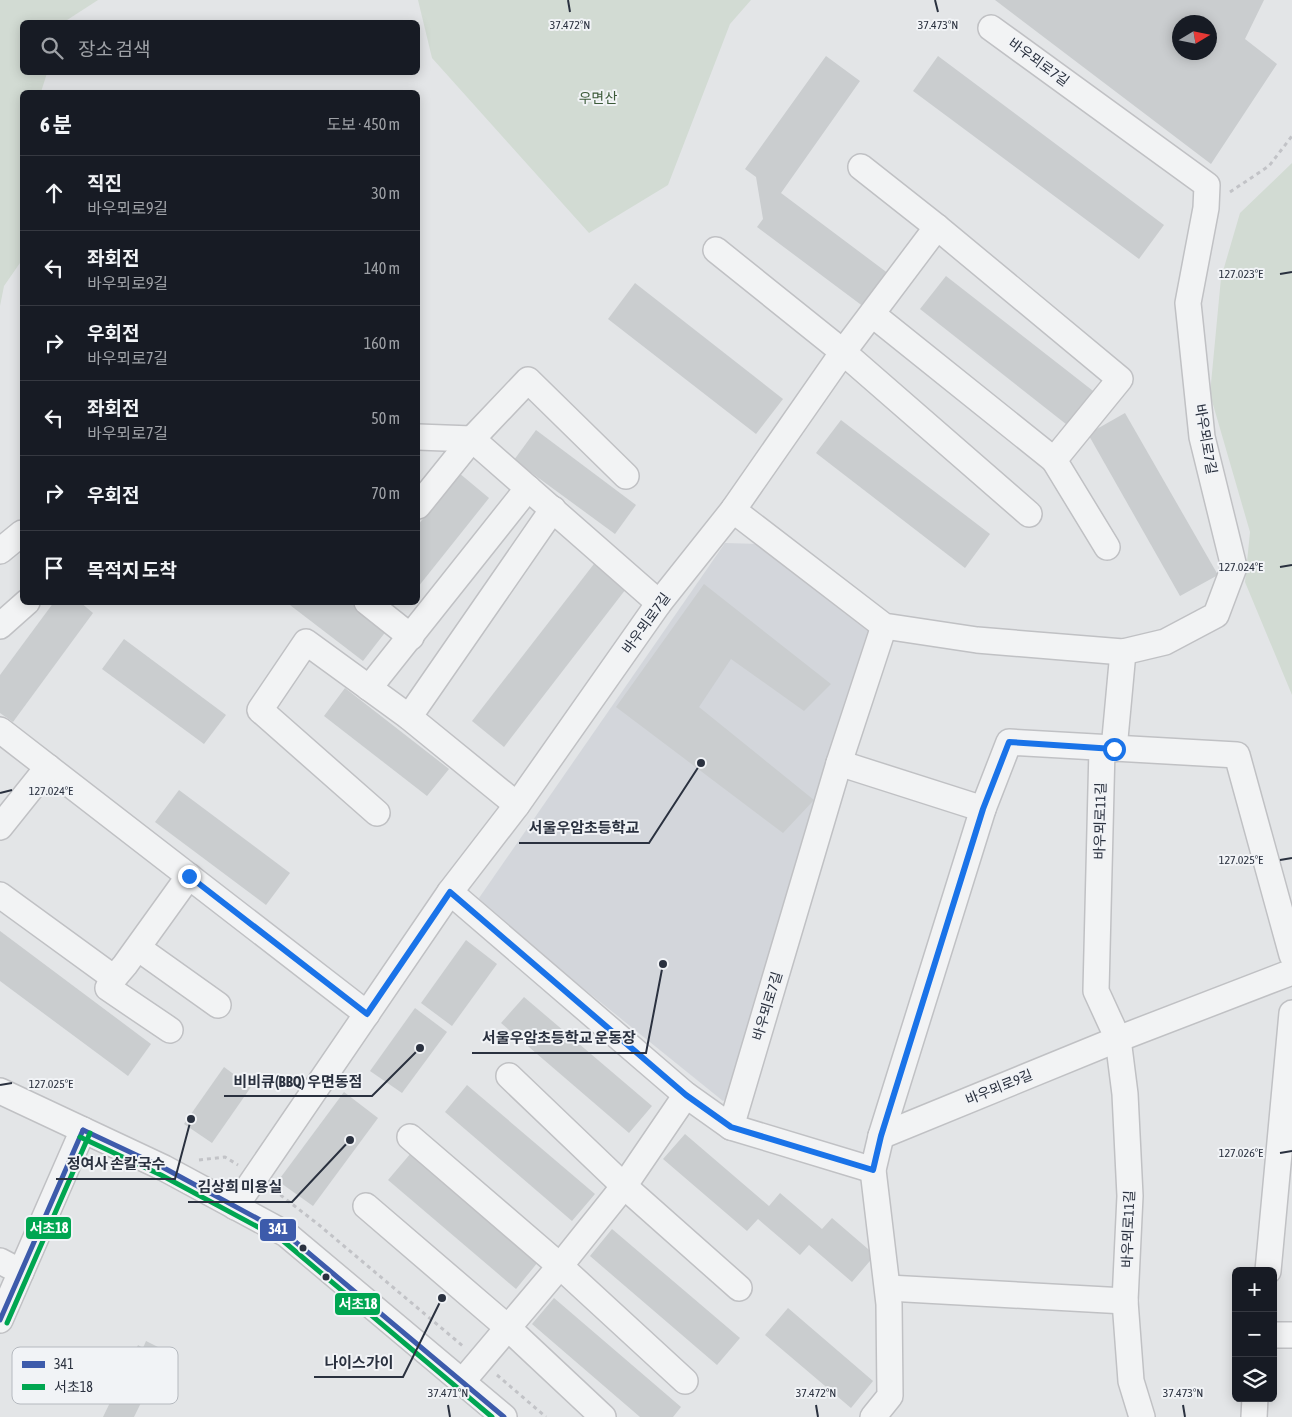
<!DOCTYPE html>
<html lang="ko">
<head>
<meta charset="utf-8">
<style>
	body { margin:0; font-family:"Asap Condensed","Noto Sans KR",sans-serif; background:#20242c; color:#f1f3f6 }
	.controls { position:absolute; right:15px; bottom:15px; display:grid; overflow:hidden; border-radius:8px; box-shadow:0 2px 12px #0003 }
	.controls button { width:45px; height:45px; display:grid; place-items:center; padding:0; border:0; border-bottom:1px solid #363941; background:#171b24; color:#f1f3f6; font:25px sans-serif }
	.compass { position:absolute; left:1172px; top:15px; width:45px; height:45px; border-radius:50%; background:#171b24; box-shadow:0 2px 12px #0003; rotate:80deg }
	.stop { position:absolute; width:15px; height:15px; margin:-11px; border:4px solid #1a73e8; border-radius:50%; background:#fff }
	.stop.end { background:#1a73e8; border-color:#fff; box-shadow:0 1px 5px #0008 }
	.list { margin:0; padding:0; list-style:none }
	h2 { display:flex; justify-content:space-between; align-items:center; height:65px; margin:0; padding:0 20px; font-size:21px }
	h2 small { font-size:16px; font-weight:400; color:#9ea1a6 }
	.list li { display:grid; grid-template-columns:32px 1fr auto; gap:15px; align-items:center; box-sizing:border-box; height:75px; padding:0 20px; border-top:1px solid #363941 }
	.list b { display:block; font-size:19px; white-space:nowrap }
	.list p { margin:0; font-size:16px; white-space:nowrap; color:#9ea1a6 }
	.list em { font-size:16px; font-style:normal; color:#9ea1a6 }
	.icon { flex:none; width:28px; height:28px; fill:none; stroke:currentColor; stroke-width:2; stroke-linecap:round; stroke-linejoin:round }
	.map { position:relative; flex:none; width:1292px; height:1417px; overflow:hidden }
	.search { position:absolute; background:#171b24; box-shadow:0 2px 12px #0003; left:20px; top:20px; width:400px; height:55px; display:flex; align-items:center; gap:12px; box-sizing:border-box; padding:0 18px; border-radius:8px; color:#9ea1a6; font-size:19px }
	.panel { position:absolute; background:#171b24; box-shadow:0 2px 12px #0003; left:20px; top:90px; width:400px; height:515px; border-radius:8px }
	.map>svg:first-child { display:block }
	.built { fill:#d3d6db }
	.green { fill:#d2dbd3 }
	.building { fill:#cacdcf; fill-rule:evenodd }
	.lines { fill:none; stroke-linecap:round; stroke-linejoin:round }
	.minor-casing { stroke:#c0c1c4; stroke-width:28 }
	.path { stroke:#c2c3c7; stroke-width:3; stroke-dasharray:4 4; stroke-linecap:butt }
	.minor { stroke:#f2f3f4; stroke-width:25 }
	.bus-1-casing { stroke:#f1f3f6; stroke-width:9 }
	.bus-2-casing { stroke:#f1f3f6; stroke-width:9 }
	.bus-1 { stroke:#3d5bab; stroke-width:5 }
	.bus-2 { stroke:#00a651; stroke-width:5 }
	.route { stroke:#1a73e8; stroke-width:6 }
	.ticks { fill:none; stroke:#2a313f; stroke-width:2 }
	.bus-dot { fill:#2a313f; stroke:#f1f3f6; stroke-width:2 }
	.labels { text-anchor:middle; stroke-width:4; stroke-linejoin:round; paint-order:stroke }
	.street-label { font-size:14px; fill:#2a313f; stroke:#f1f3f6 }
	.park-label { font-size:14px; fill:#3c5a39; stroke:#f1f3f6 }
	.key { fill:#f1f3f6; stroke:#b5b9bf; stroke-width:1 }
	.key-label { font-size:14px; fill:#2a313f }
	.ticks-label { font-size:12px; text-anchor:middle; fill:#2a313f; stroke:#f1f3f6; stroke-width:4; stroke-linejoin:round; paint-order:stroke }
	.leader { fill:none; stroke:#2a313f; stroke-width:2 }
	.callout-dot { fill:#2a313f; stroke:#f1f3f6; stroke-width:2 }
	.callout-label { font-size:15px; text-anchor:middle; font-weight:bold; fill:#2a313f; stroke:#f1f3f6; stroke-width:4; stroke-linejoin:round; paint-order:stroke }
	.line-badge { stroke:#f1f3f6; stroke-width:2 }
	.badge-label { font-size:14px; text-anchor:middle; font-weight:bold; fill:#fff }
</style>
</head>
<body>
<div class="map">
<svg width="1292" height="1417" viewBox="0 0 1292 1417">
	<rect width="100%" height="100%" fill="#e3e5e7"/>
	<polygon class="built" points="725,543 760,544 871,629 730,1095 723,1101 485,909 479,898"/>
	<g class="green">
		<polygon points="0,0 98,0 64,22 22,22 22,72 47,73 41,92 22,92 22,260 4,286 0,306"/>
		<polygon points="418,0 751,0 730,24 668,185 589,233 432,58"/>
		<polygon points="1292,163 1292,695 1245,582 1250,532 1210,394 1221,278 1240,213"/>
	</g>
	<g class="building">
		<path d="M995 0H1264L1245 39 1277 64 1211 164ZM1180 22H1210V52H1180Z"/>
		<polygon points="826,56 860,81 781,193 893,277 868,310 757,227 763,219 756,177 745,169"/>
		<polygon points="938,56 1164,225 1139,259 913,91"/>
		<polygon points="946,276 1097,394 1071,428 920,309"/>
		<polygon points="635,283 783,399 756,434 608,319"/>
		<polygon points="1125,413 1218,575 1180,596 1088,434"/>
		<polygon points="841,420 990,534 965,568 816,453"/>
		<polygon points="536,430 636,505 615,534 514,460"/>
		<polygon points="459,473 489,498 418,587 418,525"/>
		<polygon points="597,560 629,585 504,747 472,721"/>
		<polygon points="704,584 831,684 804,711 731,659 699,707 814,800 783,833 616,707"/>
		<polygon points="54,602 80,602 93,613 13,722 0,713 0,675"/>
		<polygon points="286,602 350,602 387,630 363,661"/>
		<polygon points="124,639 226,715 204,744 102,669"/>
		<polygon points="345,688 449,769 427,796 324,716"/>
		<polygon points="179,790 290,873 266,905 155,822"/>
		<polygon points="0,931 151,1044 128,1076 0,981"/>
		<polygon points="466,940 497,964 452,1026 421,1003"/>
		<polygon points="524,997 652,1106 629,1133 501,1023"/>
		<polygon points="415,1008 447,1032 402,1093 370,1071"/>
		<polygon points="224,1067 251,1087 212,1143 184,1124"/>
		<polygon points="467,1085 595,1194 572,1221 445,1112"/>
		<polygon points="344,1092 378,1118 313,1206 278,1181"/>
		<polygon points="685,1134 769,1206 780,1193 822,1229 832,1218 875,1255 852,1282 809,1245 800,1255 758,1219 747,1231 663,1159"/>
		<polygon points="411,1153 538,1262 516,1289 388,1180"/>
		<polygon points="612,1229 740,1338 717,1365 590,1256"/>
		<polygon points="554,1298 681,1407 673,1417 640,1417 532,1324"/>
		<polygon points="788,1308 873,1381 851,1408 765,1335"/>
		<polygon points="146,1341 160,1348 156,1358 162,1360 134,1417 103,1417 138,1345 143,1348"/>
	</g>
	<g class="lines">
		<defs>
			<g id="minor">
				<polyline points="861,167 937,227"/>
				<polyline points="716,250 843,352 1029,514"/>
				<polyline points="418,437 472,439"/>
				<polyline points="1054,460 1107,547"/>
				<polyline points="626,476 528,380 472,439 659,603"/>
				<polyline points="418,506 472,439"/>
				<polyline points="733,510 884,626 977,640 1123,652 1165,642 1216,615 1234,567 1202,437 1188,303 1206,208 1207,185 991,28"/>
				<polyline points="0,551 22,533"/>
				<polyline points="367,602 411,637"/>
				<polyline points="0,626 27,602"/>
				<polyline points="369,688 528,488"/>
				<polyline points="0,730 367,1014"/>
				<polyline points="1102,748 1096,991 1118,1039 1125,1094 1130,1196 1125,1301 1131,1381 1142,1417"/>
				<polyline points="1114,749 1123,652"/>
				<polyline points="839,763 983,809"/>
				<polyline points="517,805 409,717 553,509"/>
				<polyline points="377,813 260,710 306,642 409,717"/>
				<polyline points="0,827 48,767"/>
				<polyline points="450,892 686,1095 731,1127 873,1170"/>
				<polyline points="0,895 114,978 125,965 189,876"/>
				<polyline points="138,948 218,1005"/>
				<polyline points="114,978 108,988 170,1030"/>
				<polyline points="509,1076 624,1186 739,1288"/>
				<polyline points="0,1091 164,1168 286,1234 504,1417"/>
				<polyline points="731,1127 839,763 884,626"/>
				<polyline points="881,1136 1118,1039 1292,972"/>
				<polyline points="410,1137 560,1266 685,1381"/>
				<polyline points="366,1206 507,1327 603,1417"/>
				<polyline points="235,1207 450,892 517,805 659,603 733,510 843,352 937,227 1120,379 1054,460 872,314"/>
				<polyline points="0,1261 21,1272"/>
				<polyline points="1268,1271 1292,1013"/>
				<polyline points="888,1288 1125,1301"/>
				<polyline points="0,1320 83,1130"/>
				<polyline points="1273,1335 1292,1335"/>
				<polyline points="462,1382 560,1266 624,1186 686,1095"/>
				<polyline points="873,1417 890,1396 889,1304 873,1170 881,1136 983,809 1009,742 1237,755 1292,955"/>
				<polyline points="1254,1417 1255,1398"/>
			</g>
		</defs>
		<use href="#minor" class="minor-casing"/>
		<g class="path">
			<polyline points="1230,192 1269,166 1292,136"/>
			<polyline points="199,1160 225,1157 238,1165"/>
			<polyline points="274,1190 319,1225 464,1347"/>
			<polyline points="497,1375 546,1417"/>
		</g>
		<use href="#minor" class="minor"/>
		<defs>
			<g id="bus-1">
				<polyline points="83,1130 164,1168 286,1234 504,1417"/>
				<polyline points="0,1320 83,1130"/>
			</g>
			<g id="bus-2">
				<polyline points="80,1137 161,1175 282,1240 492,1417"/>
				<polyline points="7,1323 90,1133"/>
			</g>
		</defs>
		<use href="#bus-1" class="bus-1-casing"/>
		<use href="#bus-2" class="bus-2-casing"/>
		<use href="#bus-1" class="bus-1"/>
		<use href="#bus-2" class="bus-2"/>
	</g>
	<g class="lines">
		<polyline class="route" points="189,876 367,1014 450,892 686,1095 731,1127 873,1170 881,1136 983,809 1009,742 1114,749"/>
	</g>
	<path class="ticks" d="M568 0 570 12M935 0 938 12M1280 274 1292 272M1280 567 1292 565M0 793 12 790M1280 860 1292 858M0 1085 12 1083M1280 1153 1292 1151M448 1405 450 1417M816 1405 818 1417M1183 1405 1185 1417"/>
	<g class="bus-dot">
		<circle cx="303" cy="1248" r="4.5"/>
		<circle cx="326" cy="1277" r="4.5"/>
	</g>
	<g class="labels">
		<g class="street-label">
			<text transform="translate(1039 62) rotate(36)" y="5">바우뫼로7길</text>
			<text transform="translate(1206 439) rotate(80)" y="5">바우뫼로7길</text>
			<text transform="translate(646 623) rotate(-54)" y="5">바우뫼로7길</text>
			<text transform="translate(1100 821) rotate(-89)" y="5">바우뫼로11길</text>
			<text transform="translate(767 1006) rotate(-73)" y="5">바우뫼로7길</text>
			<text transform="translate(999 1087) rotate(-22)" y="5">바우뫼로9길</text>
			<text transform="translate(1128 1229) rotate(-88)" y="5">바우뫼로11길</text>
		</g>
		<g class="park-label">
			<text x="598" y="103">우면산</text>
		</g>
	</g>
	<rect x="12" y="1347" width="166" height="57" rx="8" class="key"/>
	<rect x="22" y="1361" width="23" height="7" fill="#3d5bab"/>
	<rect x="22" y="1384" width="23" height="6" fill="#00a651"/>
	<g class="key-label">
		<text x="54" y="1369">341</text>
		<text x="54" y="1392">서초18</text>
	</g>
	<g class="ticks-label">
		<text x="570" y="29">37.472°N</text>
		<text x="938" y="29">37.473°N</text>
		<text x="1241" y="278">127.023°E</text>
		<text x="1241" y="571">127.024°E</text>
		<text x="51" y="795">127.024°E</text>
		<text x="1241" y="864">127.025°E</text>
		<text x="51" y="1088">127.025°E</text>
		<text x="1241" y="1157">127.026°E</text>
		<text x="448" y="1397">37.471°N</text>
		<text x="816" y="1397">37.472°N</text>
		<text x="1183" y="1397">37.473°N</text>
	</g>
	<path class="leader" d="M701 763L649 843H519M663 964L646 1053H472M420 1048L372 1096H224M191 1119L175 1179H56M350 1140L292 1202H188M442 1298L403 1377H314"/>
	<g class="callout-dot">
		<circle cx="701" cy="763" r="5"/>
		<circle cx="663" cy="964" r="5"/>
		<circle cx="420" cy="1048" r="5"/>
		<circle cx="191" cy="1119" r="5"/>
		<circle cx="350" cy="1140" r="5"/>
		<circle cx="442" cy="1298" r="5"/>
	</g>
	<g class="callout-label">
		<text x="584" y="833">서울우암초등학교</text>
		<text x="559" y="1043">서울우암초등학교 운동장</text>
		<text x="298" y="1087">비비큐(BBQ) 우면동점</text>
		<text x="116" y="1169">정여사 손칼국수</text>
		<text x="240" y="1192">김상희 미용실</text>
		<text x="359" y="1368">나이스가이</text>
	</g>
	<g class="line-badge">
		<rect x="25" y="1216" width="47" height="24" rx="5" fill="#00a651"/>
		<rect x="259" y="1218" width="38" height="24" rx="5" fill="#3d5bab"/>
		<rect x="334" y="1292" width="47" height="24" rx="5" fill="#00a651"/>
	</g>
	<g class="badge-label">
		<text x="49" y="1233">서초18</text>
		<text x="278" y="1234">341</text>
		<text x="358" y="1309">서초18</text>
	</g>
</svg>
<div class="controls">
<button>+</button>
<button>−</button>
<button><svg class="icon" aria-label="layers" viewBox="0 0 24 24"><path d="M12 4l9 5-9 5-9-5zM3 14l9 5 9-5"/></svg></button>
</div>
<svg class="compass" viewBox="-18 -18 36 36"><path d="M0-13l5 13h-10z" fill="#e53935"/><path d="M0 13l5-13h-10z" fill="#9ea1a6"/></svg>
<div class="stop" style="left:1114px;top:749px"></div>
<div class="stop end" style="left:189px;top:876px"></div>
<div class="search"><svg class="icon" aria-label="search" viewBox="0 0 24 24"><circle cx="10" cy="10" r="6"/><path d="M15 15l6 6"/></svg>장소 검색</div>
<section class="panel">
<h2>6 분<small>도보 · 450 m</small></h2>
<ul class="list">
<li><svg class="icon" aria-label="ahead" viewBox="0 0 24 24"><path d="M12 20V5M6 11l6-6 6 6"/></svg><div><b>직진</b><p>바우뫼로9길</p></div><em>30 m</em></li>
<li><svg class="icon" aria-label="left" viewBox="0 0 24 24"><path d="M17 20v-9H6M10 6l-5 5 5 5"/></svg><div><b>좌회전</b><p>바우뫼로9길</p></div><em>140 m</em></li>
<li><svg class="icon" aria-label="right" viewBox="0 0 24 24"><path d="M7 20v-9h11M14 6l5 5-5 5"/></svg><div><b>우회전</b><p>바우뫼로7길</p></div><em>160 m</em></li>
<li><svg class="icon" aria-label="left" viewBox="0 0 24 24"><path d="M17 20v-9H6M10 6l-5 5 5 5"/></svg><div><b>좌회전</b><p>바우뫼로7길</p></div><em>50 m</em></li>
<li><svg class="icon" aria-label="right" viewBox="0 0 24 24"><path d="M7 20v-9h11M14 6l5 5-5 5"/></svg><div><b>우회전</b></div><em>70 m</em></li>
<li><svg class="icon" aria-label="arrive" viewBox="0 0 24 24"><path d="M6 21V4h12l-3 4 3 4H6"/></svg><div><b>목적지 도착</b></div></li>
</ul>
</section>
</div>
</body>
</html>
